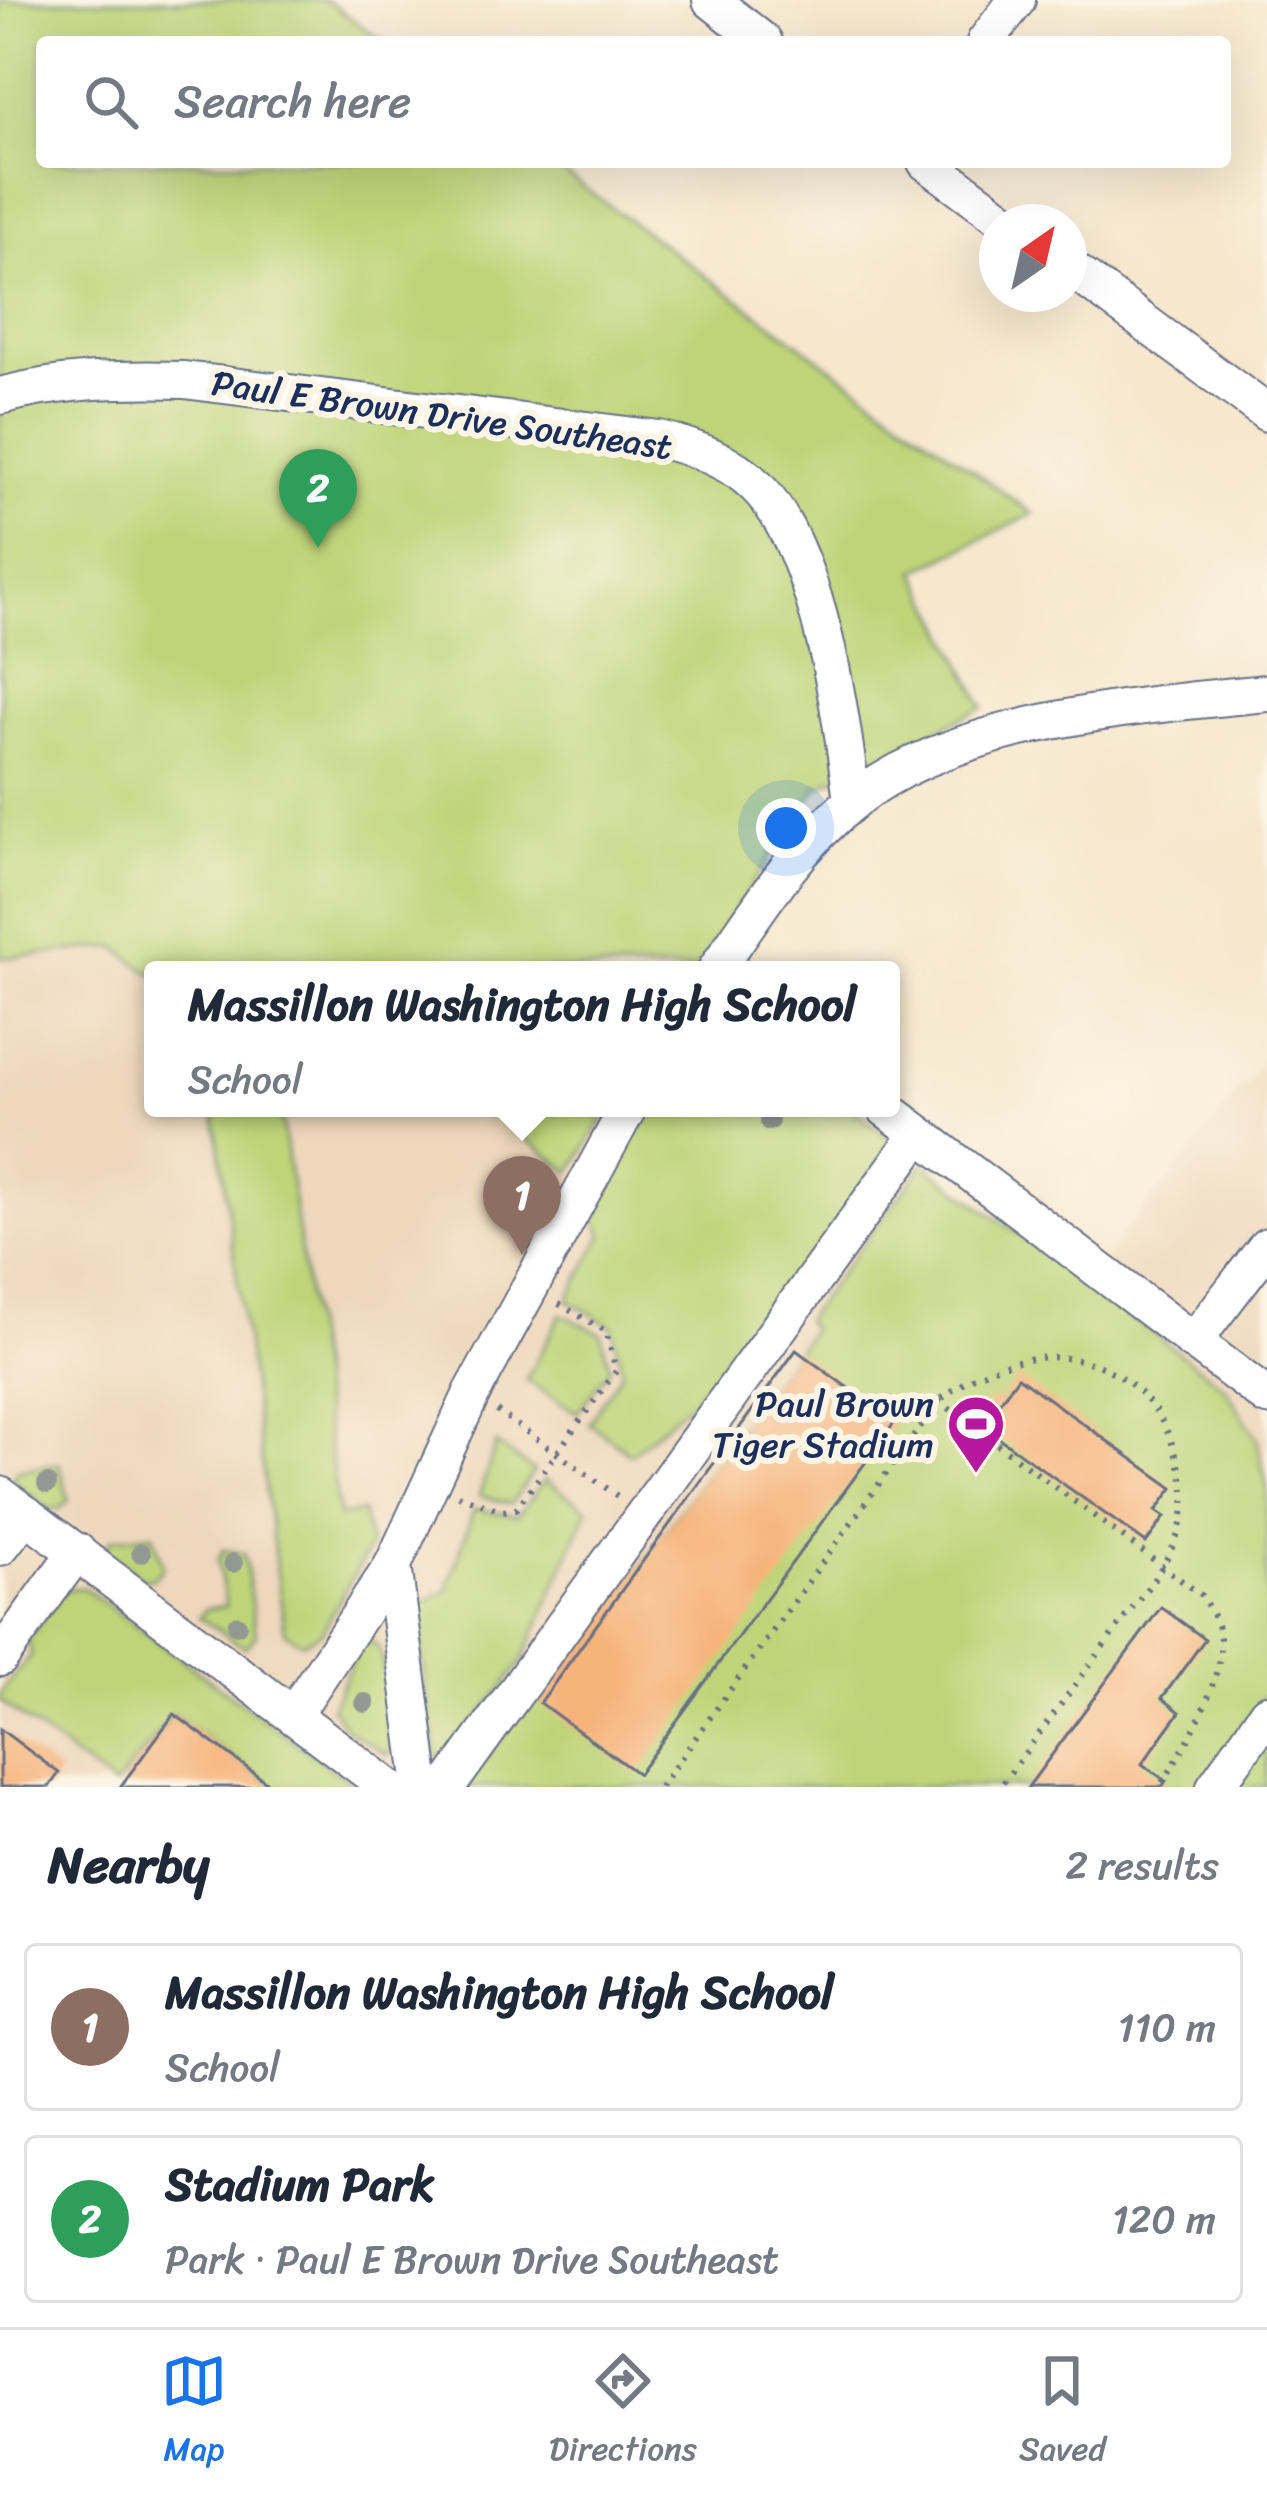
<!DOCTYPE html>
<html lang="en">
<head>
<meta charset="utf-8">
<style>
	body { margin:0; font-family:Sriracha,sans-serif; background:#f2f2f3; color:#1f2937 }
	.compass { position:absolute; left:979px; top:204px; width:108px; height:108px; border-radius:50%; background:#fff; box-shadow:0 12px 48px #0002; rotate:34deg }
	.you { position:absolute; left:786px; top:828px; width:42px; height:42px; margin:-30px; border:9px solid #fff; border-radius:50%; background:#1a73e8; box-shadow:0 0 0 18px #1a73e833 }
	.badge { display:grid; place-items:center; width:78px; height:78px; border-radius:50%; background:#1a73e8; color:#fff; font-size:39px; font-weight:700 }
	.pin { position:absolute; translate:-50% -99px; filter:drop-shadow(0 3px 6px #0008) }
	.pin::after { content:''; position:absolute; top:63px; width:42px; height:36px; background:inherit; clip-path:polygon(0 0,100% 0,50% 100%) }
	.popup { position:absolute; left:144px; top:961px; width:756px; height:156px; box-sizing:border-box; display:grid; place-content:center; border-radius:12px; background:#fff; filter:drop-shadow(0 3px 9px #0005); font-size:39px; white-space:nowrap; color:#747a83 }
	.popup b { font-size:45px; color:#1f2937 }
	.popup::after { content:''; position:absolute; left:50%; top:100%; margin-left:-24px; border:24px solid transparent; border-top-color:#fff }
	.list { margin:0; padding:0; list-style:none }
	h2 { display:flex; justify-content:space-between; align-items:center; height:156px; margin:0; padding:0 48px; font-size:51px }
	h2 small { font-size:39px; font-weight:400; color:#747a83 }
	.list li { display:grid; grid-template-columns:78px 1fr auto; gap:36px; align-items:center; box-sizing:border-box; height:168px; margin:0 24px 24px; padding:0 24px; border:3px solid #e0e1e3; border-radius:12px }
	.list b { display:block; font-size:45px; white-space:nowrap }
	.list p { margin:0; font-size:39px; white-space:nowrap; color:#747a83 }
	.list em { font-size:39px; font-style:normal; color:#747a83 }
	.icon { flex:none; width:66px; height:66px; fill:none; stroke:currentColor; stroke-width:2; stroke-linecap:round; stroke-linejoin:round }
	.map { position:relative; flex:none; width:1267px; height:1787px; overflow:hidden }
	.search { position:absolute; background:#fff; box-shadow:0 12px 48px #0002; left:36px; right:36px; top:36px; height:132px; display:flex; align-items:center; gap:30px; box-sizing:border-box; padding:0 42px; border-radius:12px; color:#747a83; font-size:45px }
	.sheet { height:540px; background:#fff }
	nav { display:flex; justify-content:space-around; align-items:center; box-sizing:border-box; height:168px; border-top:3px solid #e0e1e3; background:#fff; font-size:33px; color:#747a83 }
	nav a { display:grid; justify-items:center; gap:6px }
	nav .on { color:#1a73e8 }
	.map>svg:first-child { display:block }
	.built { fill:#eed7bb }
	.green { fill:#bdd478; stroke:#6c826b; stroke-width:3 }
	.building { fill:#f6b37a }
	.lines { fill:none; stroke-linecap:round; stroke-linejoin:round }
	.minor-casing { stroke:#686f85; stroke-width:40 }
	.path { stroke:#686f85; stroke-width:6; stroke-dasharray:3 9; stroke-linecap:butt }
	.minor { stroke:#fff; stroke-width:36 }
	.tree { fill:#949893 }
	.labels { text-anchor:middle; stroke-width:12; stroke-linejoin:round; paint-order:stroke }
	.street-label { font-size:36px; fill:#1b2f5e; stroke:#fcf5e5 }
	.poi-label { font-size:36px; fill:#1b2f5e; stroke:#fcf5e5; text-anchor:end }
</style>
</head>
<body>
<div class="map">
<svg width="1267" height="1787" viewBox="0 0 1267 1787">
	<rect width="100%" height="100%" fill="#fcf5e5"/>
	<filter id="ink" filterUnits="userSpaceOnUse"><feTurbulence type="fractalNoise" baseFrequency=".00833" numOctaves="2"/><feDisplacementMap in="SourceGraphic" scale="24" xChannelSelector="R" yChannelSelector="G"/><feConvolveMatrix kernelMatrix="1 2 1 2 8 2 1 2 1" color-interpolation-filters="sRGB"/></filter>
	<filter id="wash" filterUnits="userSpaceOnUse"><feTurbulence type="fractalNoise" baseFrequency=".004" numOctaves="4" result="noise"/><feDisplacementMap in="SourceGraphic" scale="48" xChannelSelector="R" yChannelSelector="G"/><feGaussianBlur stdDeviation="2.7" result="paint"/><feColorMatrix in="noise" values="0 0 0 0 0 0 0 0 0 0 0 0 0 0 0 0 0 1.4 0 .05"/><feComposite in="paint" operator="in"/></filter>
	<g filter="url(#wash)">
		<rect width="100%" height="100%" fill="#f6e7cd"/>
		<polygon class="built" points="0,703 153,970 153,1108 851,1108 1084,1284 1267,1058 1267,1787 0,1787"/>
		<g class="green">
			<polygon points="0,0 326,0 384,42 42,42 42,162 549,162 1033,514 916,571 984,707 818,787 695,970 153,970 153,975 115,947 0,958"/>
			<polygon points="214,1108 280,1108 339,1516 362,1512 370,1546 322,1632 302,1643 285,1632"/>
			<polygon points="484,1108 610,1108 571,1172"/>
			<polygon points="647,1108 851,1108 892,1139 889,1158 746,1352 631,1454 589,1423 622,1371 612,1326 568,1300 603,1235 590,1203"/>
			<polygon points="924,1164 1225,1387 1257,1439 1267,1488 1267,1692 1200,1787 465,1787 532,1696 541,1702 811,1330 804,1320"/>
			<polygon points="561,1314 601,1333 610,1368 577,1413 526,1380"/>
			<polygon points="496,1444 534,1471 511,1504 479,1496"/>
			<polygon points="59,1464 69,1500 60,1509 49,1509 11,1480 17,1470"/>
			<polygon points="545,1480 588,1509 523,1661 449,1756 436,1756 415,1606 447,1591 474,1509 517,1516"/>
			<polygon points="153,1534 163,1566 154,1578 143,1579 105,1549 111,1539"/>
			<polygon points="223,1550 244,1553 256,1635 245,1648 199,1617 206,1609 226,1606 218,1560"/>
			<polygon points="84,1588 357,1787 273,1787 174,1714 114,1787 0,1701 0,1693 31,1655 28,1640 64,1589"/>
			<polygon points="362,1641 374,1642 381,1652 395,1739 387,1755 346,1729 331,1707"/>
			<polygon points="1267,1732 1267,1787 1232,1787"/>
		</g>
		<g id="blocks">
			<g class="building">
				<polygon points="796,1350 895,1422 638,1774 540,1703"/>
				<polygon points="1018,1377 1173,1488 1156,1511 1165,1517 1146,1543 975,1421 992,1397 999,1403"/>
				<polygon points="1161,1607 1205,1639 1162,1698 1180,1712 1142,1764 1166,1781 1162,1787 1028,1787"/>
				<polygon points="174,1714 273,1787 120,1787"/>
				<polygon points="0,1729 59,1773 49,1787 0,1787"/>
			</g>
		</g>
	</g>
	<g filter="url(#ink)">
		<use href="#blocks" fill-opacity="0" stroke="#686f85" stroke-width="3"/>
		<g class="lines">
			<defs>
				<g id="minor">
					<polyline points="711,0 764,42"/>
					<polyline points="985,42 1017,0"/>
					<polyline points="926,162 1007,222"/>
					<polyline points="1069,267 1267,413"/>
					<path d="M0 396C61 380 121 378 184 380L659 439C694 448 731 460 757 487 819 551 842 716 852 802"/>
					<path d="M716 970C757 910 797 846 855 800 955 720 1143 705 1267 693"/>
					<polyline points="885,1108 1267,1397"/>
					<polyline points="1193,1342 1267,1246"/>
					<polyline points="0,1495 388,1787"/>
					<polyline points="0,1547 26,1514"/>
					<polyline points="0,1658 77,1551"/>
					<polyline points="295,1712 393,1565"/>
					<polyline points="422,1787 393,1565 472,1393 628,1108"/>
					<polyline points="447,1787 919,1134"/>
					<polyline points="1215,1787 1267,1713"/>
				</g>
			</defs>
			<use href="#minor" class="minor-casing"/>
			<g class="path">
				<path d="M939 1401 1201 1595C1209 1608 1219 1623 1220 1639 1223 1683 1184 1752 1159 1787"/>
				<polyline points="497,1411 619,1497"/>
				<polyline points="458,1495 503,1511 516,1509 616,1371 606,1331 557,1303"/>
				<path d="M660 1787 939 1401C1018 1333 1140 1340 1175 1452 1183 1476 1188 1499 1181 1524 1170 1565 1139 1598 1114 1632 1076 1684 1038 1735 1000 1787"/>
			</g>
			<use href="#minor" class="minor"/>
		</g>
		<g class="tree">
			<circle cx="769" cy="1121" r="10"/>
			<circle cx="47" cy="1484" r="10"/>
			<circle cx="141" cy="1553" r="10"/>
			<circle cx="233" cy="1563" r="10"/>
			<circle cx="237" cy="1625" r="10"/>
			<circle cx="365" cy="1703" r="10"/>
		</g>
	</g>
	<defs>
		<symbol id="stadium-pin" viewBox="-11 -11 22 30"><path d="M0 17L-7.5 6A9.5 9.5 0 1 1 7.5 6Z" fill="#b5179e" stroke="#fcf5e5"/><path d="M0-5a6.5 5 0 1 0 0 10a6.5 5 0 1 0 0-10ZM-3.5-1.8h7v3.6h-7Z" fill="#fff"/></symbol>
	</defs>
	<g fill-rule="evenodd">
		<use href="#stadium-pin" x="943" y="1391" width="66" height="90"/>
	</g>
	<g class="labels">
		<g class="street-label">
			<text transform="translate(442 414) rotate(8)" y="13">Paul E Brown Drive Southeast</text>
		</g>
		<g class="poi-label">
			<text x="934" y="1416">Paul Brown<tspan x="934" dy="41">Tiger Stadium</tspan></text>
		</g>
	</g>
</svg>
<svg class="compass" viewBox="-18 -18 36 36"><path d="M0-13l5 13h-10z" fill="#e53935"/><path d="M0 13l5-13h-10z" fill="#747a83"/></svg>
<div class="you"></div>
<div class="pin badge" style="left:522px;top:1255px;background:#8d6e63">1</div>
<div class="popup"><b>Massillon Washington High School</b>School</div>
<div class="pin badge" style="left:318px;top:548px;background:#2e9e5b">2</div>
<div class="search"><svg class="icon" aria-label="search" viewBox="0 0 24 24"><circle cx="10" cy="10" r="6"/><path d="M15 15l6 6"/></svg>Search here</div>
</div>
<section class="sheet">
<h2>Nearby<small>2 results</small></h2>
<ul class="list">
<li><span class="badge" style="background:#8d6e63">1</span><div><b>Massillon Washington High School</b><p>School</p></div><em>110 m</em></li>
<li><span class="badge" style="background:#2e9e5b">2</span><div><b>Stadium Park</b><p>Park · Paul E Brown Drive Southeast</p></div><em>120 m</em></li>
</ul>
</section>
<nav>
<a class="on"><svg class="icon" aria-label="map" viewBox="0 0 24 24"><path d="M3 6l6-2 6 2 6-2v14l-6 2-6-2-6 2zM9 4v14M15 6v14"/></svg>Map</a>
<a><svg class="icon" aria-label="directions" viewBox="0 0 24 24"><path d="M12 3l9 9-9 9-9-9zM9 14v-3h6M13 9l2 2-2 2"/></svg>Directions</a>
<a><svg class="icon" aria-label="saved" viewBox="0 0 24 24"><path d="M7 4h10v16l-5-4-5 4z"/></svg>Saved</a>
</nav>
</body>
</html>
